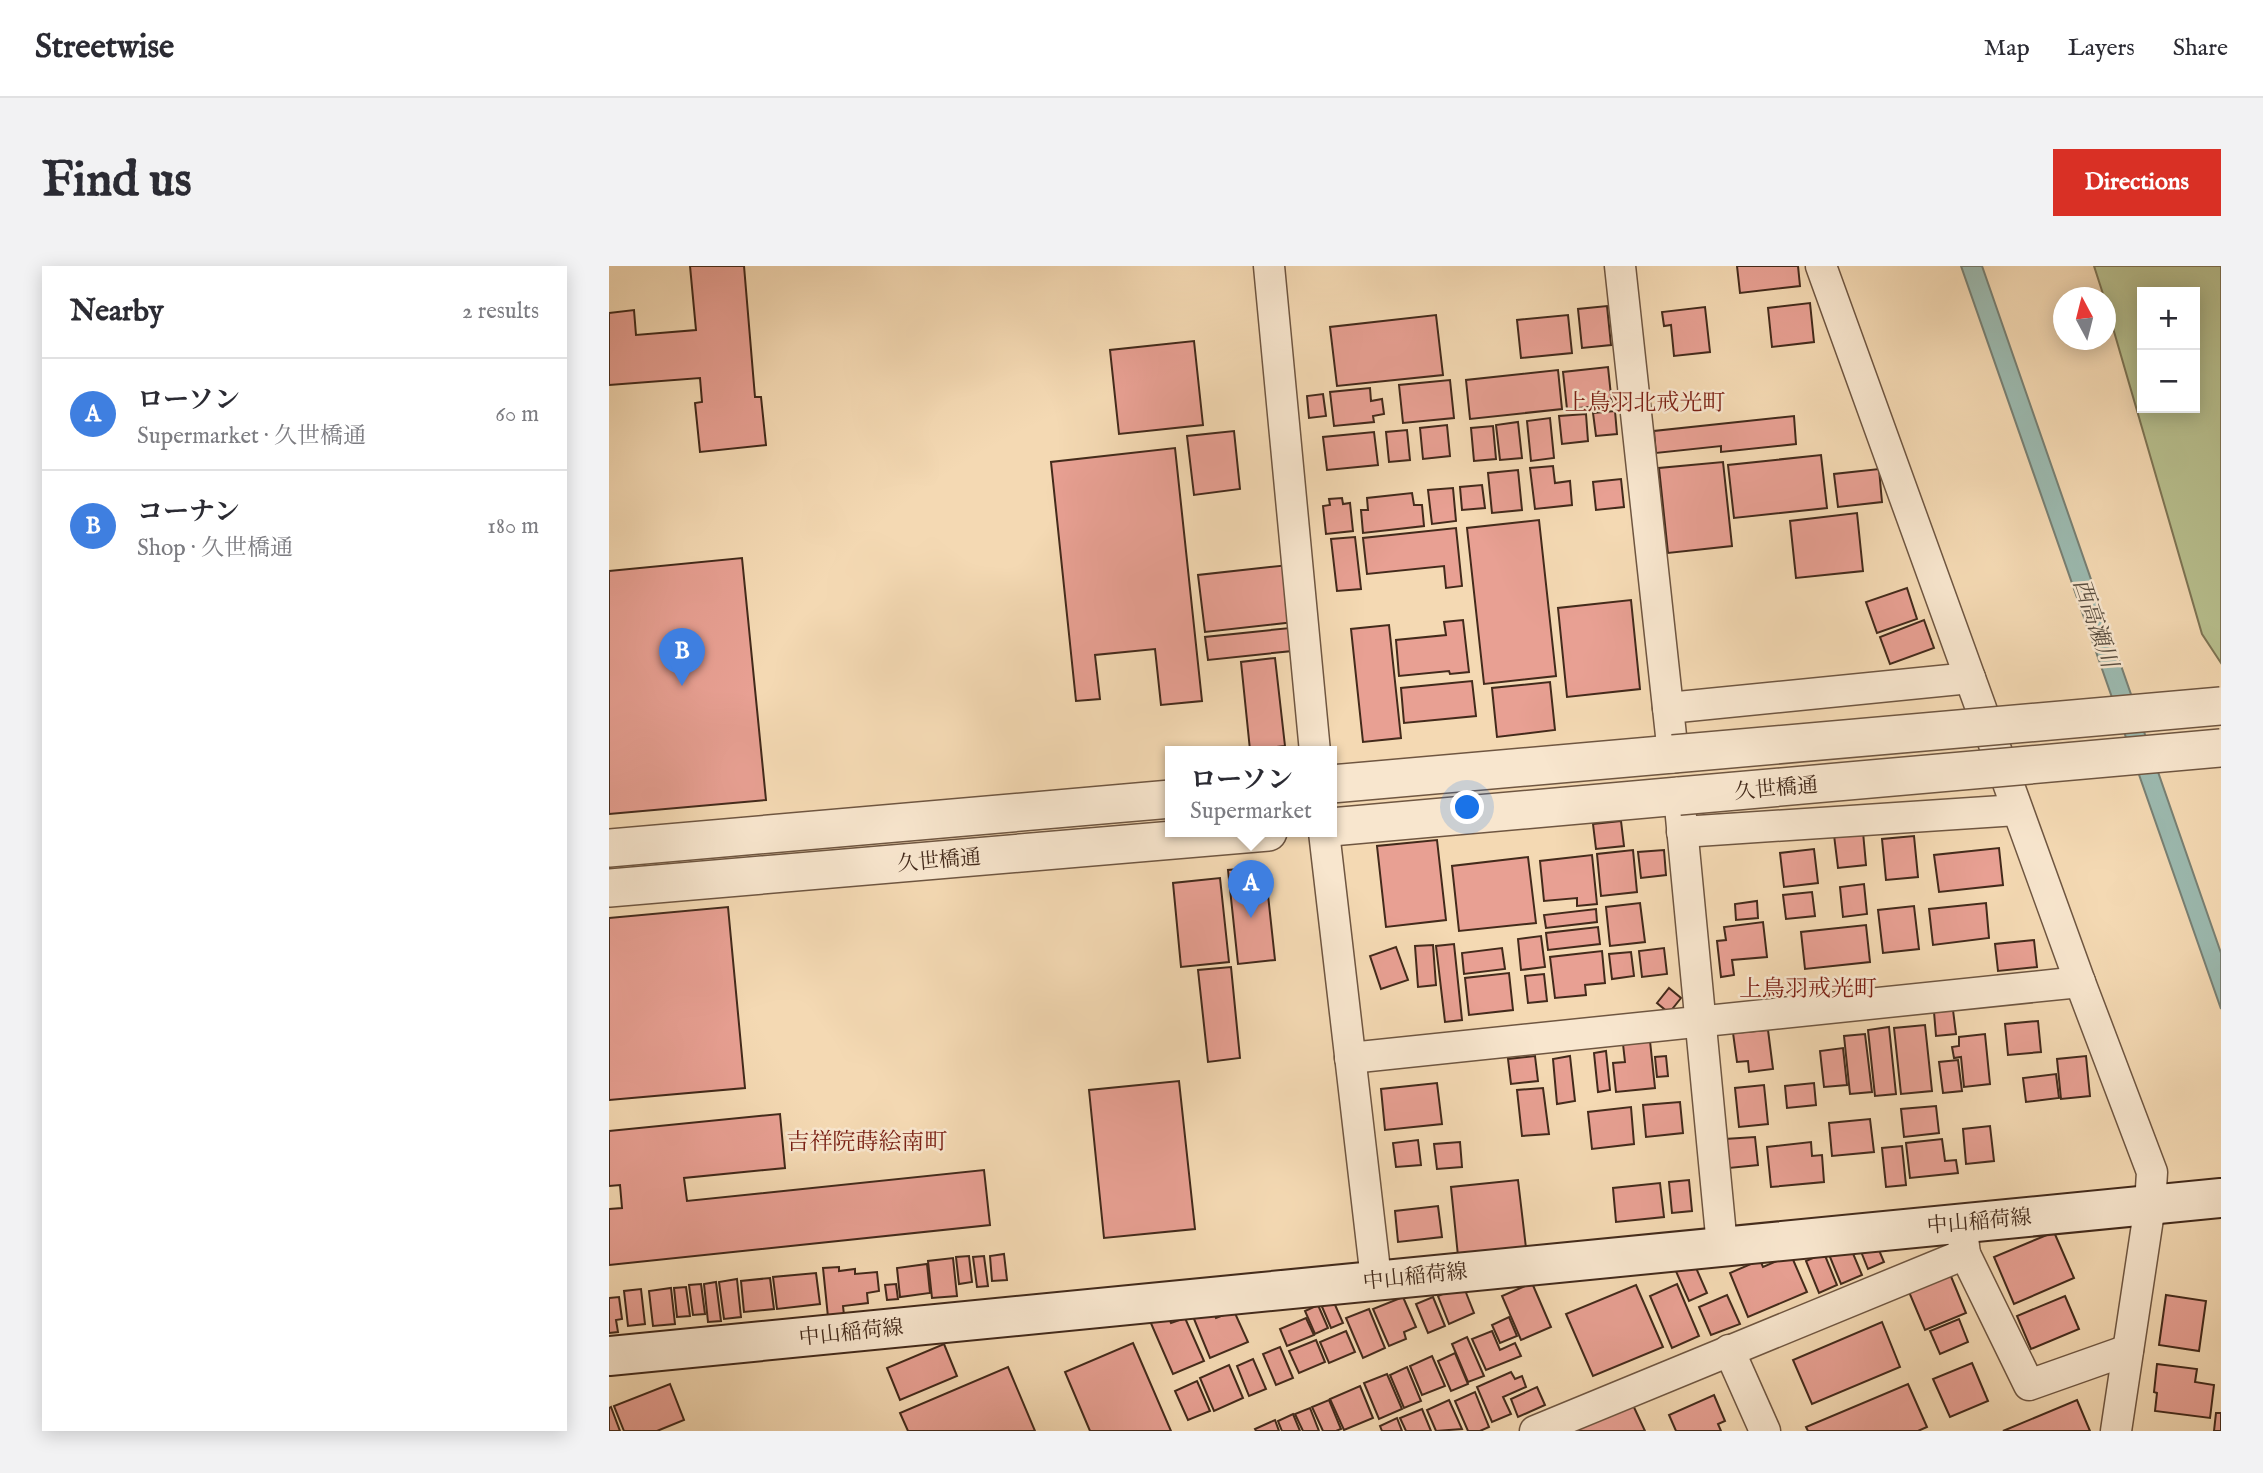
<!DOCTYPE html>
<html lang="en">
<head>
<meta charset="utf-8">
<style>
	body { margin:0; font-family:"IM FELL English","Noto Serif JP",serif; background:#f2f2f3; color:#2b2b33 }
	.controls { position:absolute; right:21px; top:21px; display:grid; overflow:hidden; border-radius:0px; box-shadow:0 4px 18px #0003 }
	.controls button { width:63px; height:63px; display:grid; place-items:center; padding:0; border:0; border-bottom:2px solid #e1e1e2; background:#fff; color:#2b2b33; font:35px sans-serif }
	.compass { position:absolute; left:1444px; top:21px; width:63px; height:63px; border-radius:50%; background:#fff; box-shadow:0 4px 18px #0003; rotate:353deg }
	.you { position:absolute; left:859px; top:542px; width:24px; height:24px; margin:-18px; border:5px solid #fff; border-radius:50%; background:#1a73e8; box-shadow:0 0 0 10px #1a73e833 }
	.badge { display:grid; place-items:center; width:46px; height:46px; border-radius:50%; background:#d93025; color:#fff; font-size:23px; font-weight:700 }
	.pin { position:absolute; translate:-50% -58px; filter:drop-shadow(0 2px 4px #0008) }
	.pin::after { content:''; position:absolute; top:37px; width:24px; height:21px; background:inherit; clip-path:polygon(0 0,100% 0,50% 100%) }
	.popup { position:absolute; left:556px; top:480px; width:172px; height:91px; box-sizing:border-box; display:grid; place-content:center; border-radius:0px; background:#fff; filter:drop-shadow(0 2px 5px #0005); font-size:23px; white-space:nowrap; color:#7c7c81 }
	.popup b { font-size:26px; color:#2b2b33 }
	.popup::after { content:''; position:absolute; left:50%; top:100%; margin-left:-14px; border:14px solid transparent; border-top-color:#fff }
	.list { margin:0; padding:0; list-style:none }
	h2 { display:flex; justify-content:space-between; align-items:center; height:91px; margin:0; padding:0 28px; font-size:30px }
	h2 small { font-size:23px; font-weight:400; color:#7c7c81 }
	.list li { display:grid; grid-template-columns:46px 1fr auto; gap:21px; align-items:center; box-sizing:border-box; height:112px; padding:0 28px; border-top:2px solid #e1e1e2 }
	.list b { display:block; font-size:26px; white-space:nowrap }
	.list p { margin:0; font-size:23px; white-space:nowrap; color:#7c7c81 }
	.list em { font-size:23px; font-style:normal; color:#7c7c81 }
	.map { position:relative; flex:none; width:1612px; height:1165px; overflow:hidden; border-radius:0px }
	header { display:flex; align-items:center; gap:42px; box-sizing:border-box; height:98px; padding:0 35px; background:#fff; border-bottom:2px solid #e1e1e2 }
	header strong { font-size:33px }
	nav { display:flex; gap:38px; margin-inline-start:auto; font-size:24px }
	.intro { display:flex; align-items:center; justify-content:space-between; box-sizing:border-box; height:168px; padding:0 42px }
	h1 { margin:0; font-size:49px }
	.button { padding:18px 32px; border-radius:0px; background:#d93025; color:#fff; font-size:24px; font-weight:700 }
	main { display:flex; gap:42px; padding:0 42px }
	aside { flex:1; background:#fff; border-radius:0px; box-shadow:0 4px 18px #0003 }
	.map>svg:first-child { display:block }
	.green { fill:#b8c08f; stroke:#7e7555; stroke-width:2; fill-rule:evenodd }
	.water { fill:#9cbab0; stroke:#788074; stroke-width:2 }
	.building { fill:#e8a093; stroke:#432a1b; stroke-width:2 }
	.lines { fill:none; stroke-linecap:round; stroke-linejoin:round }
	.minor-casing { stroke:#6f5641; stroke-width:33 }
	.tertiary-casing { stroke:#6f5641; stroke-width:40 }
	.secondary-casing { stroke:#432a1b; stroke-width:42 }
	.minor { stroke:#f8e6ce; stroke-width:30 }
	.tertiary { stroke:#f8e6ce; stroke-width:37 }
	.secondary { stroke:#f8e6ce; stroke-width:38 }
	.tertiary-bridge-casing { stroke:#6f5641; stroke-width:40; stroke-linecap:butt }
	.tertiary-bridge { stroke:#f8e6ce; stroke-width:37 }
	.labels { text-anchor:middle; stroke-width:5; stroke-linejoin:round; paint-order:stroke }
	.street-label { font-size:21px; fill:#432a1b; stroke:#f8e6ce }
	.neighbourhood-label { font-size:23px; fill:#7a1f14; stroke:#f8e6ce }
	.water-label { font-size:23px; font-style:italic; fill:#594e40; stroke:#f8e6ce }
</style>
</head>
<body>
<header>
<strong>Streetwise</strong>
<nav><a>Map</a><a>Layers</a><a>Share</a></nav>
</header>
<div class="intro"><h1>Find us</h1><a class="button">Directions</a></div>
<main>
<aside>
<h2>Nearby<small>2 results</small></h2>
<ul class="list">
<li><span class="badge" style="background:#3f7fe0">A</span><div><b>ローソン</b><p>Supermarket · 久世橋通</p></div><em>60 m</em></li>
<li><span class="badge" style="background:#3f7fe0">B</span><div><b>コーナン</b><p>Shop · 久世橋通</p></div><em>180 m</em></li>
</ul>
</aside>
<div class="map">
<svg width="1612" height="1165" viewBox="0 0 1612 1165">
	<rect width="100%" height="100%" fill="#f4d9b3"/>
	<filter id="stains"><feTurbulence type="fractalNoise" baseFrequency=".00286" numOctaves="4"/><feColorMatrix values="0 0 0 0 .2 0 0 0 0 .09 0 0 0 0 .02 0 0 0 .5 -.17"/></filter>
	<radialGradient id="worn" r=".72"><stop offset=".6" stop-color="#630" stop-opacity="0"/><stop offset="1" stop-color="#630" stop-opacity=".3"/></radialGradient>
	<path class="green" d="M1485 0H1612V397L1593 368 1497 38 1496 32 1495 31ZM1533 26H1586V142H1533Z"/>
	<polygon class="water" points="1352,0 1373,0 1612,687 1612,743"/>
	<g class="building">
		<polygon points="81,0 135,0 146,131 152,131 157,179 91,186 86,137 93,136 91,112 0,119 0,47 25,44 27,69 87,64"/>
		<polygon points="1128,0 1189,0 1191,20 1131,27"/>
		<polygon points="1201,37 1205,76 1163,81 1159,42"/>
		<polygon points="998,40 1002,79 973,82 969,43"/>
		<polygon points="1096,41 1101,86 1065,90 1062,59 1055,60 1053,46"/>
		<polygon points="827,49 834,109 728,120 721,61"/>
		<polygon points="959,49 963,87 912,92 908,54"/>
		<polygon points="585,75 594,159 510,168 501,84"/>
		<polygon points="999,101 1003,139 958,143 954,106"/>
		<polygon points="949,104 953,143 861,153 857,114"/>
		<polygon points="841,114 845,152 794,157 790,119"/>
		<polygon points="761,122 762,135 773,133 775,148 764,150 765,156 725,160 721,126"/>
		<polygon points="714,128 717,150 700,152 698,130"/>
		<polygon points="1006,145 1008,168 987,170 984,147"/>
		<polygon points="977,148 979,175 953,178 950,150"/>
		<polygon points="1185,150 1187,178 1112,186 1112,180 1047,187 1045,165"/>
		<polygon points="941,152 945,192 922,195 918,155"/>
		<polygon points="909,156 913,192 891,194 887,159"/>
		<polygon points="838,159 841,190 814,193 811,162"/>
		<polygon points="884,160 887,193 865,195 862,162"/>
		<polygon points="798,164 801,194 780,196 777,166"/>
		<polygon points="625,165 631,223 585,229 578,170"/>
		<polygon points="765,166 769,199 718,204 714,171"/>
		<polygon points="566,182 593,435 552,439 546,383 486,389 491,433 467,435 442,196"/>
		<polygon points="1212,189 1218,242 1125,252 1119,199"/>
		<polygon points="1114,196 1123,280 1059,287 1050,202"/>
		<polygon points="944,200 946,217 961,215 963,239 926,243 921,202"/>
		<polygon points="1270,203 1273,236 1229,241 1225,208"/>
		<polygon points="909,204 913,244 883,247 879,207"/>
		<polygon points="1012,213 1015,241 987,244 984,216"/>
		<polygon points="873,219 876,242 853,244 851,221"/>
		<polygon points="844,222 847,255 823,258 819,224"/>
		<polygon points="803,227 805,239 813,239 815,260 754,267 752,244 759,244 758,232"/>
		<polygon points="733,232 734,238 741,237 744,265 717,268 714,240 721,239 720,233"/>
		<polygon points="1248,247 1254,305 1187,312 1181,255"/>
		<polygon points="930,254 947,410 875,418 858,262"/>
		<polygon points="847,262 853,320 837,322 835,300 758,308 754,272"/>
		<polygon points="746,271 752,323 728,325 722,273"/>
		<polygon points="133,292 157,534 0,548 0,305"/>
		<polygon points="680,299 685,356 596,366 589,309"/>
		<polygon points="1298,322 1308,353 1268,367 1257,336"/>
		<polygon points="1022,334 1031,423 958,431 949,342"/>
		<polygon points="854,354 860,406 841,408 840,405 790,410 787,374 837,369 835,356"/>
		<polygon points="1315,354 1325,382 1281,398 1271,371"/>
		<polygon points="780,359 792,472 754,476 742,363"/>
		<polygon points="681,362 683,385 599,394 596,371"/>
		<polygon points="666,392 676,480 641,484 632,396"/>
		<polygon points="863,415 867,450 795,457 792,422"/>
		<polygon points="941,416 946,464 888,471 883,422"/>
		<polygon points="1012,555 1015,580 987,583 984,558"/>
		<polygon points="1254,566 1257,599 1229,602 1225,569"/>
		<polygon points="1305,570 1309,611 1277,614 1273,573"/>
		<polygon points="828,574 837,654 777,661 768,580"/>
		<polygon points="1390,582 1394,619 1330,626 1325,589"/>
		<polygon points="1205,583 1209,617 1175,621 1171,587"/>
		<polygon points="1024,584 1028,626 992,630 988,588"/>
		<polygon points="1055,584 1057,609 1032,612 1029,586"/>
		<polygon points="983,589 988,638 968,640 968,632 935,635 931,595"/>
		<polygon points="919,591 927,657 850,665 843,600"/>
		<polygon points="656,601 666,694 629,698 619,604"/>
		<polygon points="611,612 620,696 572,701 564,617"/>
		<polygon points="1255,618 1258,648 1234,651 1231,621"/>
		<polygon points="1203,626 1206,650 1177,653 1174,629"/>
		<polygon points="1148,635 1149,652 1127,654 1126,638"/>
		<polygon points="1031,637 1036,676 1001,680 997,641"/>
		<polygon points="1377,637 1380,672 1324,679 1320,643"/>
		<polygon points="1305,640 1310,683 1274,687 1269,644"/>
		<polygon points="119,641 136,822 0,834 0,652"/>
		<polygon points="987,643 988,656 937,662 935,649"/>
		<polygon points="1154,656 1158,691 1123,694 1125,709 1112,711 1108,675 1117,674 1115,661"/>
		<polygon points="1257,659 1261,696 1196,703 1192,666"/>
		<polygon points="989,661 991,678 939,684 937,667"/>
		<polygon points="932,670 936,701 912,704 909,673"/>
		<polygon points="1425,674 1428,701 1389,705 1386,678"/>
		<polygon points="845,678 853,754 836,756 827,680"/>
		<polygon points="824,679 827,719 809,721 806,680"/>
		<polygon points="787,681 799,714 772,723 761,690"/>
		<polygon points="893,682 896,703 855,708 853,687"/>
		<polygon points="1055,682 1058,708 1033,711 1030,685"/>
		<polygon points="993,685 996,717 976,719 977,729 946,732 941,691"/>
		<polygon points="1022,686 1025,710 1003,713 1000,688"/>
		<polygon points="622,701 631,792 599,796 589,704"/>
		<polygon points="900,707 904,744 860,749 856,712"/>
		<polygon points="935,708 938,735 919,737 916,710"/>
		<polygon points="1060,722 1072,732 1060,747 1048,737"/>
		<polygon points="1344,744 1347,768 1327,770 1325,746"/>
		<polygon points="1429,755 1432,786 1399,789 1396,758"/>
		<polygon points="1316,759 1323,825 1292,828 1285,762"/>
		<polygon points="1280,761 1287,828 1266,830 1259,764"/>
		<polygon points="1159,764 1164,803 1140,806 1139,795 1128,796 1124,767"/>
		<polygon points="1256,768 1263,826 1241,828 1235,770"/>
		<polygon points="1376,768 1381,818 1355,821 1352,791 1345,792 1343,781 1350,780 1350,771"/>
		<polygon points="1041,775 1046,822 1007,826 1004,797 1016,796 1014,778"/>
		<polygon points="1234,782 1238,819 1215,821 1211,785"/>
		<polygon points="997,785 1001,824 989,826 985,787"/>
		<polygon points="926,790 929,815 902,818 899,793"/>
		<polygon points="961,790 966,835 948,838 944,793"/>
		<polygon points="1057,790 1059,810 1048,811 1046,791"/>
		<polygon points="1477,790 1481,830 1452,833 1448,793"/>
		<polygon points="1349,794 1353,825 1334,827 1330,796"/>
		<polygon points="1447,808 1450,832 1417,836 1414,812"/>
		<polygon points="570,815 586,963 495,972 480,824"/>
		<polygon points="828,817 833,858 776,864 772,823"/>
		<polygon points="1205,817 1207,839 1178,842 1176,820"/>
		<polygon points="1155,819 1159,858 1130,861 1126,822"/>
		<polygon points="934,822 940,868 913,870 908,824"/>
		<polygon points="1071,836 1074,867 1037,871 1034,839"/>
		<polygon points="1327,840 1330,867 1295,871 1292,843"/>
		<polygon points="1022,841 1025,878 983,883 979,846"/>
		<polygon points="171,848 176,902 75,912 78,935 375,904 381,959 0,999 0,943 13,942 11,919 0,920 0,865"/>
		<polygon points="1261,853 1265,886 1223,890 1220,857"/>
		<polygon points="1381,860 1385,895 1357,898 1354,863"/>
		<polygon points="1146,871 1149,899 1120,902 1116,873"/>
		<polygon points="1333,873 1336,895 1347,894 1349,907 1301,912 1297,877"/>
		<polygon points="809,874 812,899 787,901 784,877"/>
		<polygon points="851,876 853,901 828,903 825,878"/>
		<polygon points="1202,876 1203,890 1213,889 1215,916 1162,921 1158,881"/>
		<polygon points="1293,880 1297,919 1277,921 1273,882"/>
		<polygon points="909,914 917,982 849,990 842,921"/>
		<polygon points="1080,914 1083,945 1063,947 1060,916"/>
		<polygon points="1051,917 1055,951 1007,956 1004,922"/>
		<polygon points="829,940 833,971 789,976 786,945"/>
		<polygon points="1445,966 1465,1012 1405,1038 1385,991"/>
		<polygon points="1267,977 1275,996 1259,1003 1251,983"/>
		<polygon points="1240,978 1253,1009 1232,1018 1219,986"/>
		<polygon points="1215,987 1228,1019 1210,1027 1197,995"/>
		<polygon points="395,988 398,1014 383,1015 381,990"/>
		<polygon points="1182,989 1198,1026 1139,1051 1121,1007 1151,994 1154,1001"/>
		<polygon points="360,990 363,1016 350,1018 347,991"/>
		<polygon points="375,990 379,1020 368,1021 364,991"/>
		<polygon points="344,992 348,1030 323,1032 319,995"/>
		<polygon points="1084,995 1098,1027 1080,1035 1066,1003"/>
		<polygon points="318,998 321,1027 291,1031 288,1002"/>
		<polygon points="230,1001 230,1005 246,1003 246,1008 268,1006 270,1025 258,1027 259,1037 234,1040 235,1049 219,1051 214,1002"/>
		<polygon points="207,1007 211,1038 168,1043 164,1011"/>
		<polygon points="1341,1008 1357,1047 1316,1064 1300,1026"/>
		<polygon points="161,1012 165,1043 135,1046 132,1015"/>
		<polygon points="128,1013 132,1051 115,1053 110,1016"/>
		<polygon points="107,1016 112,1055 99,1056 95,1018"/>
		<polygon points="923,1017 942,1061 912,1074 893,1030"/>
		<polygon points="92,1018 96,1048 84,1049 80,1019"/>
		<polygon points="287,1018 289,1033 278,1034 276,1019"/>
		<polygon points="1068,1018 1090,1070 1063,1082 1041,1030"/>
		<polygon points="854,1019 865,1047 840,1058 829,1030"/>
		<polygon points="1027,1019 1054,1081 984,1110 957,1048"/>
		<polygon points="77,1021 81,1050 68,1051 65,1022"/>
		<polygon points="62,1022 66,1058 44,1060 40,1025"/>
		<polygon points="32,1023 36,1058 19,1060 15,1025"/>
		<polygon points="1118,1029 1131,1058 1102,1069 1090,1041"/>
		<polygon points="1557,1029 1597,1035 1590,1085 1550,1079"/>
		<polygon points="1456,1030 1470,1063 1422,1083 1408,1050"/>
		<polygon points="10,1031 13,1053 7,1054 9,1066 0,1067 0,1032"/>
		<polygon points="794,1031 807,1061 795,1066 797,1073 780,1080 764,1043"/>
		<polygon points="824,1031 836,1060 819,1067 807,1038"/>
		<polygon points="723,1032 734,1057 722,1062 711,1036"/>
		<polygon points="709,1039 719,1062 706,1068 696,1045"/>
		<polygon points="602,1040 607,1052 625,1045 639,1076 601,1092 583,1048"/>
		<polygon points="760,1043 776,1082 754,1092 737,1052"/>
		<polygon points="558,1048 562,1057 576,1052 595,1095 564,1108 541,1055"/>
		<polygon points="900,1051 908,1070 891,1077 883,1059"/>
		<polygon points="697,1052 705,1069 678,1080 671,1063"/>
		<polygon points="1350,1053 1359,1076 1331,1088 1321,1065"/>
		<polygon points="1273,1056 1291,1101 1203,1138 1184,1094"/>
		<polygon points="737,1065 746,1086 720,1097 711,1076"/>
		<polygon points="883,1065 891,1084 906,1077 912,1090 877,1104 863,1073"/>
		<polygon points="858,1071 875,1110 859,1116 843,1078"/>
		<polygon points="707,1074 716,1096 690,1107 680,1085"/>
		<polygon points="524,1077 562,1165 481,1165 456,1106"/>
		<polygon points="335,1078 348,1110 291,1134 278,1102"/>
		<polygon points="671,1081 684,1112 667,1119 654,1088"/>
		<polygon points="846,1087 859,1118 842,1125 829,1095"/>
		<polygon points="823,1090 836,1120 813,1129 801,1100"/>
		<polygon points="644,1093 657,1123 640,1130 628,1100"/>
		<polygon points="1363,1097 1379,1135 1341,1151 1324,1113"/>
		<polygon points="1548,1098 1588,1103 1586,1116 1605,1119 1601,1152 1546,1145 1548,1127 1545,1126"/>
		<polygon points="620,1099 634,1132 605,1145 591,1112"/>
		<polygon points="399,1101 426,1165 299,1165 291,1147"/>
		<polygon points="798,1101 812,1135 795,1142 781,1109"/>
		<polygon points="902,1106 906,1113 913,1110 917,1121 894,1131 902,1148 883,1156 868,1121"/>
		<polygon points="778,1108 793,1143 770,1153 755,1117"/>
		<polygon points="588,1115 601,1145 579,1154 566,1125"/>
		<polygon points="61,1118 75,1154 48,1165 15,1165 5,1140"/>
		<polygon points="1299,1118 1318,1161 1309,1165 1199,1165 1197,1161"/>
		<polygon points="751,1120 764,1152 735,1164 721,1133"/>
		<polygon points="928,1121 936,1139 909,1151 902,1133"/>
		<polygon points="866,1126 880,1161 871,1165 859,1165 846,1135"/>
		<polygon points="1105,1129 1116,1155 1109,1158 1112,1165 1067,1165 1060,1149"/>
		<polygon points="720,1134 732,1163 727,1165 714,1165 703,1141"/>
		<polygon points="840,1134 853,1163 827,1165 818,1144"/>
		<polygon points="1468,1134 1481,1165 1394,1165"/>
		<polygon points="1023,1137 1036,1165 970,1165 969,1162"/>
		<polygon points="2,1141 11,1165 0,1165 0,1142"/>
		<polygon points="701,1142 710,1165 694,1165 686,1148"/>
		<polygon points="813,1143 822,1165 797,1165 791,1152"/>
		<polygon points="1607,1147 1612,1147 1612,1165 1605,1165"/>
		<polygon points="684,1148 691,1165 673,1165 669,1155"/>
		<polygon points="788,1152 793,1165 773,1165 771,1160"/>
		<polygon points="666,1154 670,1165 647,1165 646,1163"/>
	</g>
	<g class="lines">
		<defs>
			<g id="minor">
				<polyline points="660,0 706,486"/>
				<polyline points="1011,0 1064,488"/>
				<polyline points="1212,0 1471,716 1543,906 1541,939 1507,1165"/>
				<polyline points="1059,442 1361,412"/>
				<polyline points="1070,530 1113,980"/>
				<polyline points="715,566 767,1013"/>
				<polyline points="1073,566 1408,544"/>
				<polyline points="741,792 1471,716"/>
				<polyline points="1356,988 1420,1119 1519,1084"/>
				<polyline points="1120,1084 1156,1165"/>
				<polyline points="926,1165 1356,988 1352,956"/>
			</g>
			<g id="tertiary">
				<polyline points="722,518 1064,488"/>
				<polyline points="722,561 1070,530"/>
				<polyline points="0,582 562,533"/>
				<polyline points="0,622 659,566"/>
			</g>
			<polyline id="secondary" points="0,1090 1612,932"/>
		</defs>
		<use href="#minor" class="minor-casing"/>
		<use href="#tertiary" class="tertiary-casing"/>
		<use href="#secondary" class="secondary-casing"/>
		<use href="#minor" class="minor"/>
		<use href="#tertiary" class="tertiary"/>
		<use href="#secondary" class="secondary"/>
		<defs>
			<g id="tertiary-bridge">
				<polyline points="1064,488 1612,440"/>
				<polyline points="1070,530 1612,482"/>
			</g>
		</defs>
		<use href="#tertiary-bridge" class="tertiary-bridge-casing"/>
		<use href="#tertiary-bridge" class="tertiary-bridge"/>
	</g>
	<g class="labels">
		<g class="street-label">
			<text transform="translate(1167 522) rotate(-5)" y="7">久世橋通</text>
			<text transform="translate(330 594) rotate(-5)" y="7">久世橋通</text>
			<text transform="translate(1370 955) rotate(-5)" y="7">中山稲荷線</text>
			<text transform="translate(806 1010) rotate(-6)" y="7">中山稲荷線</text>
			<text transform="translate(242 1066) rotate(-6)" y="7">中山稲荷線</text>
		</g>
		<g class="neighbourhood-label">
			<text x="1036" y="144">上鳥羽北戒光町</text>
			<text x="1199" y="730">上鳥羽戒光町</text>
			<text x="258" y="883">吉祥院蒔絵南町</text>
		</g>
		<g class="water-label">
			<text transform="translate(1487 357) rotate(71)" y="8">西高瀬川</text>
		</g>
	</g>
	<rect width="100%" height="100%" filter="url(#stains)"/>
	<rect width="100%" height="100%" fill="url(#worn)"/>
</svg>
<div class="controls">
<button>+</button>
<button>−</button>
</div>
<svg class="compass" viewBox="-18 -18 36 36"><path d="M0-13l5 13h-10z" fill="#e53935"/><path d="M0 13l5-13h-10z" fill="#7c7c81"/></svg>
<div class="you"></div>
<div class="pin badge" style="left:642px;top:652px;background:#3f7fe0">A</div>
<div class="popup"><b>ローソン</b>Supermarket</div>
<div class="pin badge" style="left:73px;top:420px;background:#3f7fe0">B</div>
</div>
</main>
</body>
</html>
